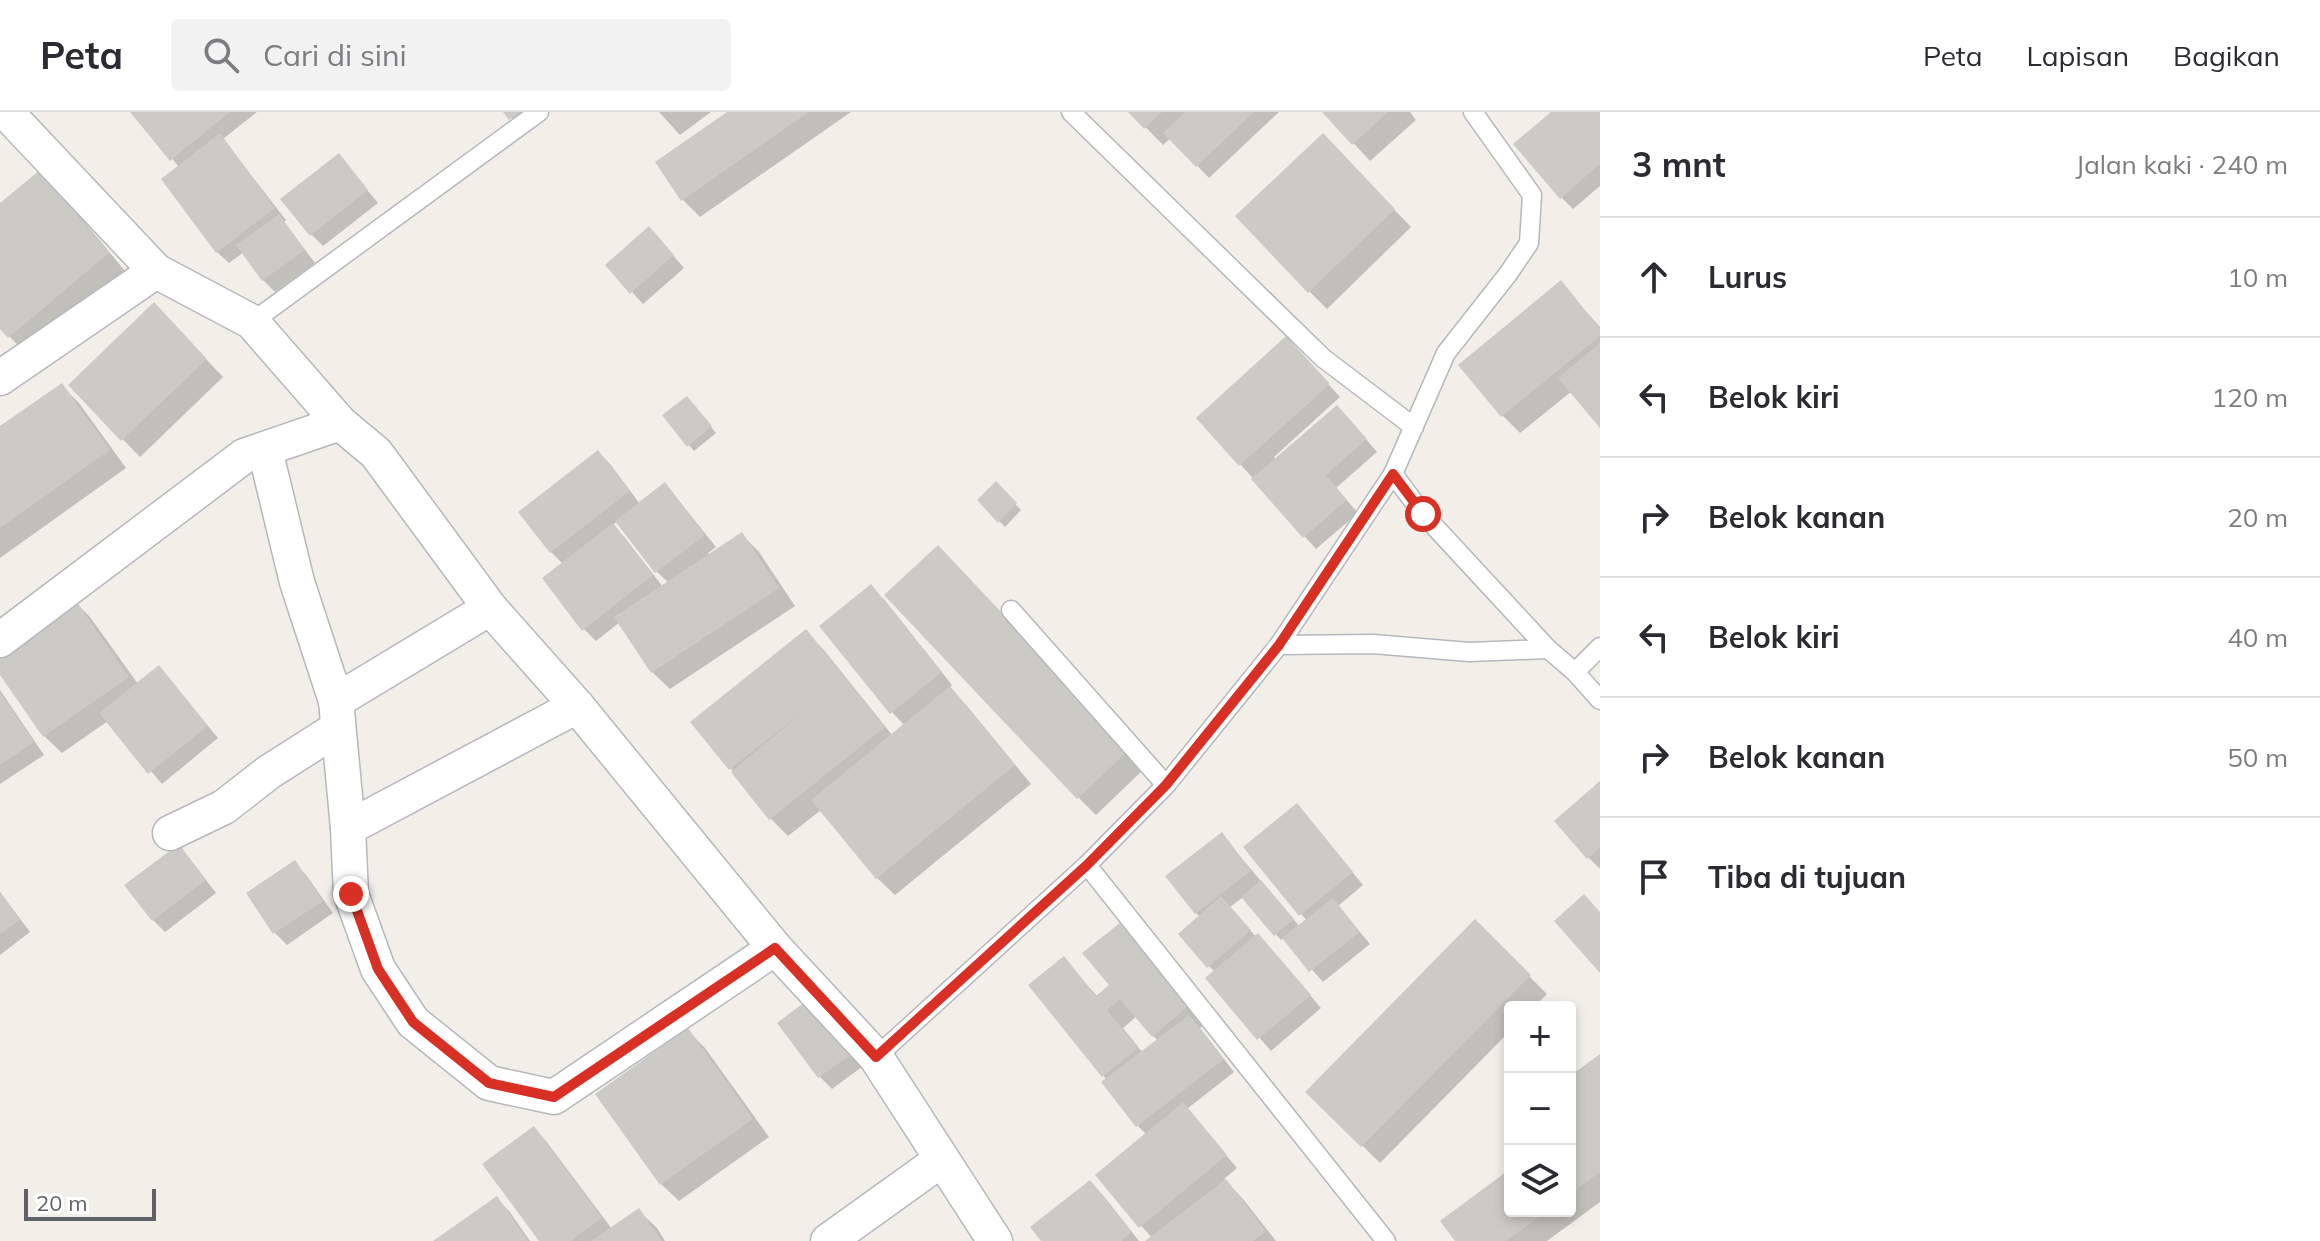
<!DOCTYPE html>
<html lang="id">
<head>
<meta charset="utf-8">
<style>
	body { margin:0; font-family:Mulish,sans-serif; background:#f2f2f3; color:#2b2b33 }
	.controls { position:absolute; right:24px; bottom:24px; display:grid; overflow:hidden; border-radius:8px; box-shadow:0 4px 12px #0003 }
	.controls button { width:72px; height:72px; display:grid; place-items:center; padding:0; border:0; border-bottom:2px solid #e1e1e2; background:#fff; color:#2b2b33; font:40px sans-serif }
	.scale { position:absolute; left:24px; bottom:20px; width:132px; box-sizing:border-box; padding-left:8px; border:4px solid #5f6368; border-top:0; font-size:22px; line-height:28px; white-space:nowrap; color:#5f6368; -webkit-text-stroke:6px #fff; paint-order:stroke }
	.stop { position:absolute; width:24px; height:24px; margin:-18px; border:6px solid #d93025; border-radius:50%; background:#fff }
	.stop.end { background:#d93025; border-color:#fff; box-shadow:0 2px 8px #0008 }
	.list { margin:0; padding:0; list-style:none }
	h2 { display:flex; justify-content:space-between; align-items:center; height:104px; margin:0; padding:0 32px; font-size:34px }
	h2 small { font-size:26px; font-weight:400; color:#7c7c81 }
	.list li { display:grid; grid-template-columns:52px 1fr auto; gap:24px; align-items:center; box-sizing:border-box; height:120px; padding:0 32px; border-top:2px solid #e1e1e2 }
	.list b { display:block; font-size:30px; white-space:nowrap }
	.list em { font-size:26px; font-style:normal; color:#7c7c81 }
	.icon { flex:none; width:44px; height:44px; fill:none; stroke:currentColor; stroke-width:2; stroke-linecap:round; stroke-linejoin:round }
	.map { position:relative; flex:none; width:1600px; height:1129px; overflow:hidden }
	header { display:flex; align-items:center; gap:48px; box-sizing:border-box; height:112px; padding:0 40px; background:#fff; border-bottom:2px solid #e1e1e2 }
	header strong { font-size:38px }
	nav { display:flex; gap:44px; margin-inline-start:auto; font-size:28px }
	.search { width:560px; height:72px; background:#f2f2f3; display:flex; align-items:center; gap:20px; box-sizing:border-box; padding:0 28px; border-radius:8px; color:#7c7c81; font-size:30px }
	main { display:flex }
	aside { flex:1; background:#fff }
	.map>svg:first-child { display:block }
	.shadow { fill:#0003; fill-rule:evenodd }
	.building { fill:#cccac5 }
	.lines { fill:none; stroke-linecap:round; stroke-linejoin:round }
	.lane-casing { stroke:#b5b8bc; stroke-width:21 }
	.street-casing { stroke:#b5b8bc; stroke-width:37 }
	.lane { stroke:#fff; stroke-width:18 }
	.street { stroke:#fff; stroke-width:34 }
	.route { stroke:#d93025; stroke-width:10 }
</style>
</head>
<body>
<header>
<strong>Peta</strong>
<div class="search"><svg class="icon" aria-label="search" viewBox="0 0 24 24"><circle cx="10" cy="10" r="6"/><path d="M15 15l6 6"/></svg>Cari di sini</div>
<nav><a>Peta</a><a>Lapisan</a><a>Bagikan</a></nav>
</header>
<main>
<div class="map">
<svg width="1600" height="1129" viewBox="0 0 1600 1129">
	<rect width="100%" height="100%" fill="#f1efe8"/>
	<g class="shadow">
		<polygon points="133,0 257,0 223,27 286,108 284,110 315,151 275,180 263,168 244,140 229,151 217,140 179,55"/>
		<polygon points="506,0 547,0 523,18"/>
		<polygon points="659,0 711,0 680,23"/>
		<polygon points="731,0 851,0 700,105 683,88"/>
		<polygon points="1131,0 1279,0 1209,66 1171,26 1163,33"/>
		<polygon points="1325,0 1410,0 1416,8 1370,49"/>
		<polygon points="1554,0 1600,0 1600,74 1573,97 1561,85"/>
		<polygon points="1340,41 1411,115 1327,197 1309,179"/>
		<polygon points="338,43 378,91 323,134 311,122"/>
		<polygon points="58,78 125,159 26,242 0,214 0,94"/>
		<polygon points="661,129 684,156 643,192 632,180"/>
		<polygon points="1560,171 1600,215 1600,313 1572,279 1520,321 1503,304 1461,253"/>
		<polygon points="171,210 223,265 140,345 70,273"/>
		<polygon points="1298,239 1340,285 1274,345 1276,348 1349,307 1377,340 1336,376 1358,401 1316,437 1199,306"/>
		<polygon points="61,273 79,291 126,356 0,446 0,317"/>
		<polygon points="692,292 716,321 694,339 689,333"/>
		<path d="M598 340 610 352 640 392 665 373 676 385 716 435 708 441 710 444 742 423 759 440 795 494 670 577 652 560 620 510 596 529 584 517 563 452 551 440ZM618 409 657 460 669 471 663 475 625 426 613 413Z"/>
		<polygon points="996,372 1021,398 1005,415 979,388"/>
		<polygon points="955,453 1146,655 1096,703 1078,685"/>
		<polygon points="883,486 952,573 949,576 967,594 1031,672 895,783 877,766 821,698 788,724 771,707 731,657 805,520 823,537 893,624 905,614 892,600"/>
		<polygon points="72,487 90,505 138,572 159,555 218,626 162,672 108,609 62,641 44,624 0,560"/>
		<polygon points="0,578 44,643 0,672"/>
		<polygon points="1600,672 1600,757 1588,745"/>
		<polygon points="1308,706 1363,773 1338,794 1370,832 1323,870 1284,826 1281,828 1243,785 1230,795 1256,825 1270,836 1321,896 1271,939 1208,866 1215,860 1209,854 1200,805 1196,801 1222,723 1300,815 1307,809 1246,735"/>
		<polygon points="179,735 190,747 216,781 165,820 153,808"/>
		<polygon points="295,751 306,763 333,801 287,833 275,821"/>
		<polygon points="0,780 30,820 0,843"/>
		<polygon points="1475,810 1547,882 1534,895 1510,895 1510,919 1380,1051 1308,980"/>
		<path d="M1120 813 1137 831 1204 913 1200 916 1234 960 1187 997 1237 1056 1224 1067 1243 1087 1276 1129H1149L1152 1126 1097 1063 1147 1023 1138 1014 1103 963 1063 847 1098 885 1112 873ZM1137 904 1158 929 1143 941 1123 916Z"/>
		<polygon points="814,886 866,952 832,977 820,965 780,911"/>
		<polygon points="687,918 705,936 769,1025 679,1089 661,1072"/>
		<polygon points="1600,945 1600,1090 1547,1129 1457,1129 1510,1059 1510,1099 1570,1099 1570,967"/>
		<polygon points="534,1017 546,1029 612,1117 639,1099 657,1116 665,1129 541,1129"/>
		<polygon points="1090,1070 1102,1082 1139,1129 1044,1129"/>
		<polygon points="497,1087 509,1099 530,1129 437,1129"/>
	</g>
	<g class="building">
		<polygon points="130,0 230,0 170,49"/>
		<polygon points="503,0 519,0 509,8"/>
		<polygon points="727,0 809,0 681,89 655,50"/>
		<polygon points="1128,0 1162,0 1144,17"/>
		<polygon points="1185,0 1254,0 1196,55 1163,21"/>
		<polygon points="1322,0 1388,0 1352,33"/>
		<polygon points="1551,0 1600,0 1600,52 1560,87 1513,32"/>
		<polygon points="220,21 275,96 216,141 161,67"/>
		<polygon points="1323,21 1395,97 1308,181 1235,104"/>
		<polygon points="339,41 368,78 310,124 280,87"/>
		<polygon points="40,58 109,141 8,226 0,217 0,91"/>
		<polygon points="279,102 305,138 262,169 236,133"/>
		<polygon points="649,114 674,143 630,182 605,153"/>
		<polygon points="1561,168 1600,217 1600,224 1501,305 1458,253"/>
		<polygon points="154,190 207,247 121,329 68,273"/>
		<polygon points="1286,224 1330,272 1239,354 1196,306"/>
		<polygon points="1600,231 1600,316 1558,266"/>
		<polygon points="62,271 110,338 0,416 0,314"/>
		<polygon points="687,284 712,314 687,335 662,303"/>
		<polygon points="1337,293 1367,327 1326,363 1347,388 1303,426 1251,367"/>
		<polygon points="598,338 630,379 550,441 518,400"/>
		<polygon points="996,369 1017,391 998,411 977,388"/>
		<polygon points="665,370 705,423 655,461 615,409"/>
		<polygon points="613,411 653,463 582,519 542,466"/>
		<polygon points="742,420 779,476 651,561 614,505"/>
		<polygon points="938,433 1130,637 1077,687 884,483"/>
		<polygon points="871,472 942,560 890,602 819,514"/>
		<polygon points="73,485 129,565 43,625 0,563 0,536"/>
		<polygon points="806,517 885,615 769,708 731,660 805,598 729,658 690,610"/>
		<polygon points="159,553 208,614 148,662 99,601"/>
		<polygon points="950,574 1015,653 876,767 811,688"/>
		<polygon points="0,581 34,630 0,653"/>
		<polygon points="1600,669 1600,736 1587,747 1554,709"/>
		<polygon points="1297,691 1353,760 1299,804 1243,735"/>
		<polygon points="1222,720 1251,759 1195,802 1165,764"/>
		<polygon points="179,732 206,768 152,809 124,773"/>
		<polygon points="295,748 323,789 273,822 246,781"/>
		<polygon points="1261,768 1294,807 1274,824 1241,785"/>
		<polygon points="0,780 20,808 0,822"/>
		<polygon points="1584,782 1600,800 1600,861 1554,809"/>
		<polygon points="1221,784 1251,818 1207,856 1178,822"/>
		<polygon points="1333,786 1360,820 1309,860 1282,826"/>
		<polygon points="1475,807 1531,863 1361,1035 1305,980"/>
		<polygon points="1120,811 1188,894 1152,925 1120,887 1107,898 1138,936 1102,965 1028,873 1064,844 1096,884 1109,873 1082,841"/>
		<polygon points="1258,821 1311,883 1257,928 1205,866"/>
		<polygon points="814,883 856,939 818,966 777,911"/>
		<polygon points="1189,903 1224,947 1136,1015 1101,970"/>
		<polygon points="688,916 753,1007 660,1073 595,982"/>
		<polygon points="1600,942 1600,1060 1570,1082 1570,964"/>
		<polygon points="1183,990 1227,1043 1139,1116 1095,1063"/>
		<polygon points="534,1014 602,1106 571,1129 539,1129 482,1052"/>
		<polygon points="1510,1057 1510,1099 1547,1099 1506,1129 1455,1129 1440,1109"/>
		<polygon points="1226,1067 1266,1119 1253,1129 1145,1129"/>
		<polygon points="1090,1068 1132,1120 1121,1129 1041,1129 1030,1115"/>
		<polygon points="497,1084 528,1129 433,1129"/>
		<polygon points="639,1096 662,1129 591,1129"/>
	</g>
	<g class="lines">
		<defs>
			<g id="lane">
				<polyline points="1071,0 1323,246 1414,315"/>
				<polyline points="252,210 539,0"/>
				<polyline points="1393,362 1423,402 1548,537 1575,560 1600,588"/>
				<polyline points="1011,498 1166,673"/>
				<polyline points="1279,533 1373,532 1469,540 1548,537"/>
				<polyline points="1575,560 1600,535"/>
				<polyline points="1087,753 1386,1129"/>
				<polyline points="876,945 1087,753 1166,673 1279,533 1393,362 1446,241 1508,162 1529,131 1532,83 1473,0"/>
			</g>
			<g id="street">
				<polyline points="6,0 156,159 252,210 340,311 376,341 490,496 577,594 775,836 876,945 995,1129"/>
				<polyline points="0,266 156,159"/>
				<polyline points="265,338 297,470 336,589"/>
				<polyline points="490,496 336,589 348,716 351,782 378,857 413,910 489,971 554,985 775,836"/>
				<polyline points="0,528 244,344 340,311"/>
				<polyline points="348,716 577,594"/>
				<polyline points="170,721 224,695 269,660 338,616"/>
				<polyline points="828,1129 941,1048"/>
			</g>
		</defs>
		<use href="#lane" class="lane-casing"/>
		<use href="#street" class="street-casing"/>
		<use href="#lane" class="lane"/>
		<use href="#street" class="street"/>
	</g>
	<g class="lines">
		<polyline class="route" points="351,782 378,857 413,910 489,971 554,985 775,836 876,945 1087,753 1166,673 1279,533 1393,362 1423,402"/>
	</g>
</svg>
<div class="controls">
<button>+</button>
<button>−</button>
<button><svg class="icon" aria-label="layers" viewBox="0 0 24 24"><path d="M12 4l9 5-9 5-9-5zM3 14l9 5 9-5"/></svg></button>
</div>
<div class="scale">20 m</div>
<div class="stop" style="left:1423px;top:402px"></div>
<div class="stop end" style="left:351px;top:782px"></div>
</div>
<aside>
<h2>3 mnt<small>Jalan kaki · 240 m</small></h2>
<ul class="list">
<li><svg class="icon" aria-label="ahead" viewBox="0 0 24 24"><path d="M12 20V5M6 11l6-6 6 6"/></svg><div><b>Lurus</b></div><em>10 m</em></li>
<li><svg class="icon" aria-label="left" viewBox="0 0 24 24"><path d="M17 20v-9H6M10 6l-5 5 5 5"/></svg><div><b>Belok kiri</b></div><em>120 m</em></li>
<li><svg class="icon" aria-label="right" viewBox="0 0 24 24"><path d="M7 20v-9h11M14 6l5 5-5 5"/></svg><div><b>Belok kanan</b></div><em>20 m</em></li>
<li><svg class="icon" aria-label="left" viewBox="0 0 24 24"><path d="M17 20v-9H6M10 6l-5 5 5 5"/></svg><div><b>Belok kiri</b></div><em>40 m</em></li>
<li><svg class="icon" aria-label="right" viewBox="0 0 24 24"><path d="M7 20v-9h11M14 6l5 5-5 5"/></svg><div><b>Belok kanan</b></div><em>50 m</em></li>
<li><svg class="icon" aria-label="arrive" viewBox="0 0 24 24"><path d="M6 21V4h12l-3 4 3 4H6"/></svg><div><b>Tiba di tujuan</b></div></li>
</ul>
</aside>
</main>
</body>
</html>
